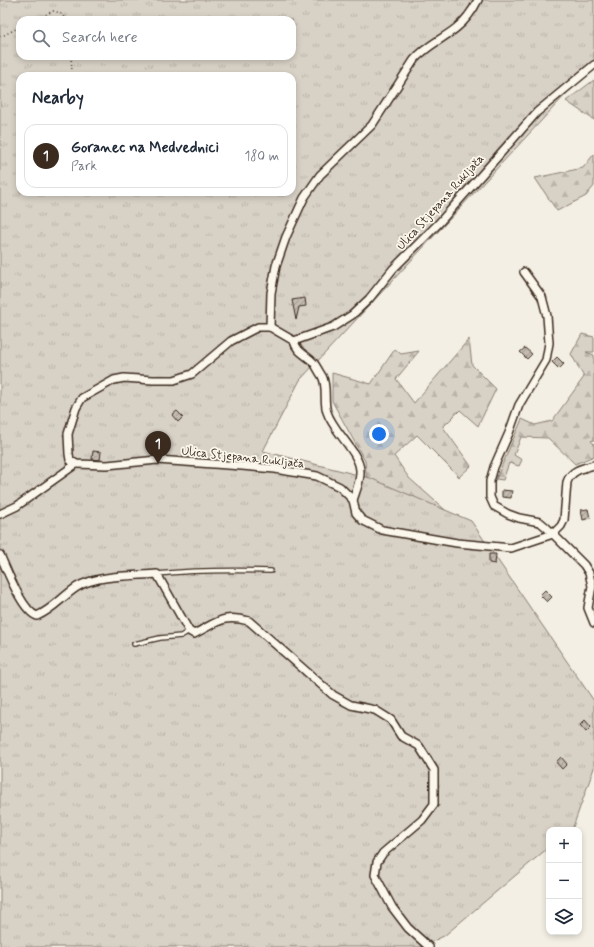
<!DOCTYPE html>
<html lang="en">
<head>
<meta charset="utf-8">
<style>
	body { margin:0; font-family:Mynerve,sans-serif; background:#f6f6f7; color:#1f2937 }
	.controls { position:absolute; right:12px; bottom:12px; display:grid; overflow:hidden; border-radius:8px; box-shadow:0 2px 6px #0003 }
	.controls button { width:36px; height:36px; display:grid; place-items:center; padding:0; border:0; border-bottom:1px solid #e0e1e3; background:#fff; color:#1f2937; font:20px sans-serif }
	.you { position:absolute; left:379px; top:434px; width:14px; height:14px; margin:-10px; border:3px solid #fff; border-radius:50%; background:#1a73e8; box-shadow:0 0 0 6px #1a73e833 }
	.badge { display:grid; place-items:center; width:26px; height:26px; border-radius:50%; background:#3b2a1e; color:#fff; font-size:13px; font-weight:700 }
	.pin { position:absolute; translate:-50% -33px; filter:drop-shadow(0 1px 2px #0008) }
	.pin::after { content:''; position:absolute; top:21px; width:14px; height:12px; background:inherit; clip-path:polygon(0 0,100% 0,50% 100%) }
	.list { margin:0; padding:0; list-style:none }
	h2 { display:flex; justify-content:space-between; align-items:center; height:52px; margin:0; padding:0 16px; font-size:17px }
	h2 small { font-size:13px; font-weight:400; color:#747a83 }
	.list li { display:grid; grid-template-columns:26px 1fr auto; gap:12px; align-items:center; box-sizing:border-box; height:64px; margin:0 8px 8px; padding:0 8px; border:1px solid #e0e1e3; border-radius:12px }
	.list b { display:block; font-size:15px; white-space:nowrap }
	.list p { margin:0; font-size:13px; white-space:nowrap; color:#747a83 }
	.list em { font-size:13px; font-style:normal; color:#747a83 }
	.icon { flex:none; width:22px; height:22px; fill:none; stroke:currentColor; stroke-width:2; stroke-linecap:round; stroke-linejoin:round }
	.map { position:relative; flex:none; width:594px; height:947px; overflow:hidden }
	.search { position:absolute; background:#fff; box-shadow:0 2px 6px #0003; left:16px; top:16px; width:280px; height:44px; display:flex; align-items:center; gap:10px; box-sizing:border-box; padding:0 14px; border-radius:12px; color:#747a83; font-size:15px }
	.panel { position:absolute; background:#fff; box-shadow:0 2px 6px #0003; left:16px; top:72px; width:280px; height:124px; border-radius:12px }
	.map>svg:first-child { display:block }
	.forest { fill:url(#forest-firs); stroke:#8a7e72 }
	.park { fill:url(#park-tufts); stroke:#8a7e72; fill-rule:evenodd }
	.building { fill:url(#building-hatch); stroke:#3b2a1e }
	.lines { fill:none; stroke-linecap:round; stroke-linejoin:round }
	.service-casing { stroke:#3b2a1e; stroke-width:6 }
	.minor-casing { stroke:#3b2a1e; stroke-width:10 }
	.path { stroke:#3b2a1e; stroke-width:1.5; stroke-dasharray:1 3; stroke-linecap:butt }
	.service { stroke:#fbf7ec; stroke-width:3.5 }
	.minor { stroke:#fbf7ec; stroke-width:7 }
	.labels { text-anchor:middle; stroke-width:3.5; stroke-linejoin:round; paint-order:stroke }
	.street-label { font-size:12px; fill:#3b2a1e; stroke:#fbf7ec }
</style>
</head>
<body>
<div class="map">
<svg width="594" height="947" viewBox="0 0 594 947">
	<defs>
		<pattern id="forest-firs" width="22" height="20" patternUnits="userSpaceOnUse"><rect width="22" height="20" fill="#d8d1c6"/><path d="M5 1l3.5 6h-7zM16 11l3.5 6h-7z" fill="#bab4aa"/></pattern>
		<pattern id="park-tufts" width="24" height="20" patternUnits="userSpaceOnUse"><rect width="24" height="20" fill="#d8d1c6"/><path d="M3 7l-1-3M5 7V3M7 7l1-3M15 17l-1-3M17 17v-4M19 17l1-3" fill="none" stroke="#bab4aa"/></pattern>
		<pattern id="building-hatch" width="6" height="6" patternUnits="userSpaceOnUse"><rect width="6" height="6" fill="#c3bbb0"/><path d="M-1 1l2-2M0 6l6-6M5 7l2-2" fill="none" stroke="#a0988f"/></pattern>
	</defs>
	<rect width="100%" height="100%" fill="#f3efe4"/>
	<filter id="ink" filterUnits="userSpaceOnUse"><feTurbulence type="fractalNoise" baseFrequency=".025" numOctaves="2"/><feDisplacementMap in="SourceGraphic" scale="8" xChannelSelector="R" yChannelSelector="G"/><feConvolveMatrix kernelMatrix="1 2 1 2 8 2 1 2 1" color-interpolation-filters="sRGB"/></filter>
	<g filter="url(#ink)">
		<g class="forest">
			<polygon points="594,80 594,120 566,101"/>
			<polygon points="594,154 594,186 586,196 557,211 535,178 583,168"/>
			<polygon points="582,334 594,337 594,352 586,352 594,355 594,440 591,441 594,444 594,456 575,464 548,438 521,437 514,455 522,460 519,466 509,463 503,480 496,479 522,419 535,425 552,421 584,377 571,354"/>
			<polygon points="469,339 472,365 496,389 478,426 460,410 443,427 471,466 459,477 417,435 394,456 409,478 460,523 368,493 365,461 332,401 332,373 371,384 395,349 401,354 419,351 396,379 414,403"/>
		</g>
		<path class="park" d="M0 0H594V64L300 380 263 451 370 478 471 521 594 701V768L573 827 569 830H549V847L444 936 420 947H0ZM20 20H292V56H20ZM20 76H292V192H20Z"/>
		<g class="building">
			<polygon points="305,298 306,306 299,307 296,320 292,300"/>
			<polygon points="525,348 532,354 527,359 520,352"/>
			<polygon points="557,357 564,364 559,369 552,362"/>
			<polygon points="177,411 183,417 178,422 172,415"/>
			<polygon points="93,451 101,452 100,460 92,459"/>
			<polygon points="502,490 512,491 511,498 502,497"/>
			<polygon points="588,509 590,518 583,520 581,510"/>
			<polygon points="489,554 496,554 495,564 489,563"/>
			<polygon points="545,590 552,597 547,602 540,595"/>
			<polygon points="585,720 591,727 586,732 580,725"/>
			<polygon points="561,757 567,764 562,769 556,762"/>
		</g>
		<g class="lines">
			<defs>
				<g id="service">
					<path d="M157 574C195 570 232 570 271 571"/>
					<polyline points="134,644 160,638 181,636 189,631"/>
				</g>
				<g id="minor">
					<polyline points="594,65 537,112 439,223 393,269 369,299 352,315 333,327 294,341 270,327 258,327 231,341 192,374 174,380 153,380 124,378 114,380 82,398 76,408 68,434 69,454 70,460 76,464 107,465 157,460 242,466 275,469 317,476 340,487 353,500 356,513 362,520 382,530 457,543 511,548 553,534 584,565 589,573 592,586 588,608 594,623"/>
					<path d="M524 272 542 297 547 316 549 343 546 360 519 405 509 433 494 467 490 481V497L494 506 508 514 519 518 540 522 546 527 553 534 561 526 564 520 567 482C571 470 583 468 594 465"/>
					<path d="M270 327 271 293 276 266 286 237 304 198 320 175 372 125 414 60C429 42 454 35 468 16 472 11 475 6 478 0"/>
					<path d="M294 341C297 353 306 354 314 363 317 367 319 372 322 376 328 387 323 400 327 412 333 431 359 452 360 470 361 480 356 491 353 500"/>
					<polyline points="0,514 17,506 76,464"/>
					<path d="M0 555C7 570 22 611 37 616 53 609 63 596 77 587 96 575 134 576 157 574L189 631 194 634C218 622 222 614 249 621L333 695 351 705 375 710 391 720 401 736 419 746 434 770V804L422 820 383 853 377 862 375 875 392 907 408 928 429 947"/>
				</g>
			</defs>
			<use href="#service" class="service-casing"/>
			<use href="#minor" class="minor-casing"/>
			<g class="path">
				<polyline points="35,20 53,11 60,13 67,20"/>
				<polyline points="0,36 4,35 20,27"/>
				<polyline points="71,56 72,71"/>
			</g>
			<use href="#service" class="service"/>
			<use href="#minor" class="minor"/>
		</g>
	</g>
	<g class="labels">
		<g class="street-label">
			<text transform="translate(440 202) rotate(-48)" y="4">Ulica Stjepana Rukljača</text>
			<text transform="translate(243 457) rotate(6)" y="4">Ulica Stjepana Rukljača</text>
		</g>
	</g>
</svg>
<div class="controls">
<button>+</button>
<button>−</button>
<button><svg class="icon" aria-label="layers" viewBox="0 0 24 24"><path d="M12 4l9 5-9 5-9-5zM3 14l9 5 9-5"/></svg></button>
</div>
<div class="you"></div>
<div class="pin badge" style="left:158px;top:464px">1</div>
<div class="search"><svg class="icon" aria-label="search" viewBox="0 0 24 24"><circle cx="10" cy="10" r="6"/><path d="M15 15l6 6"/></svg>Search here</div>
<section class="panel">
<h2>Nearby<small></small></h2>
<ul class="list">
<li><span class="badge">1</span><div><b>Goranec na Medvednici</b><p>Park</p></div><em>180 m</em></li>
</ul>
</section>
</div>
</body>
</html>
